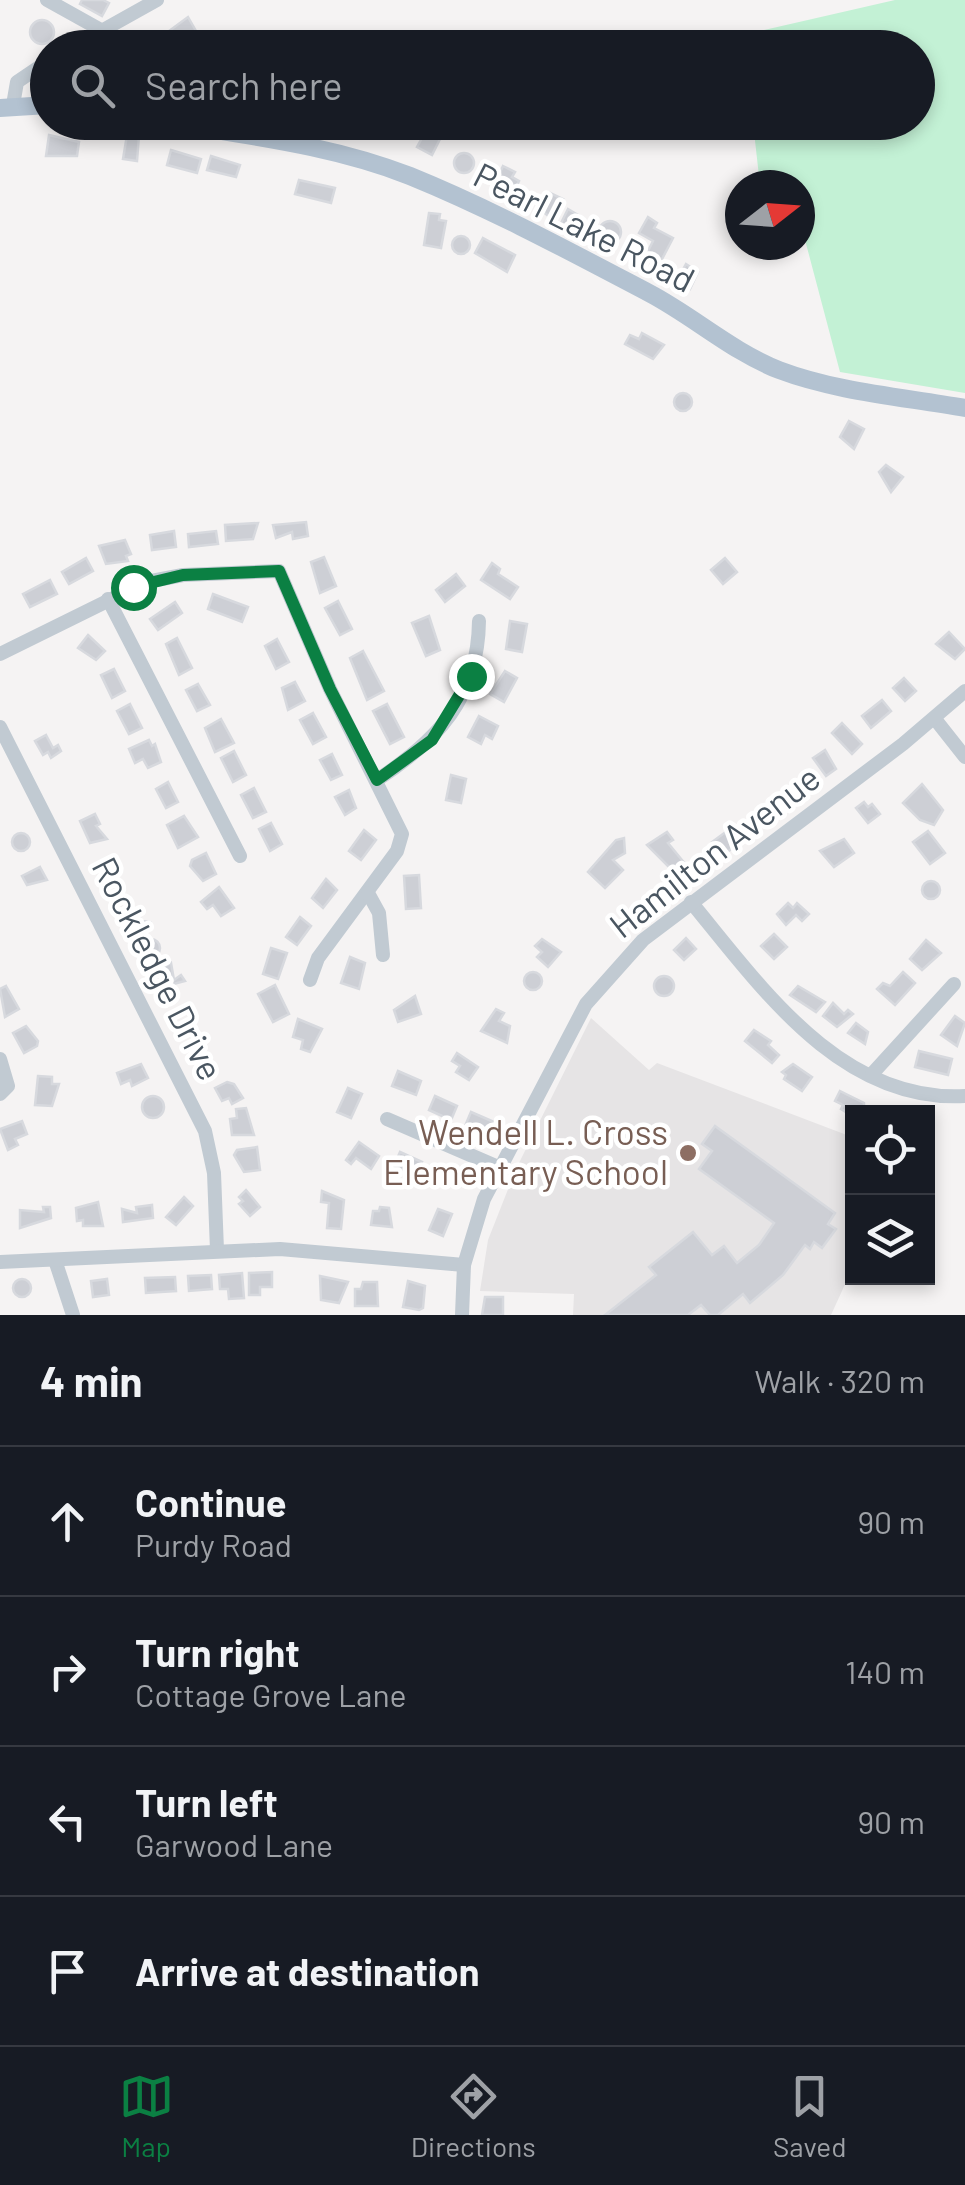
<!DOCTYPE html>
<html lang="en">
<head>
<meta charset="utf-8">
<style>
	body { margin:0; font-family:Barlow,sans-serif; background:#242831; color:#f1f3f6 }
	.controls { position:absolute; right:30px; bottom:30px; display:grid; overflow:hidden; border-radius:0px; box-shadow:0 5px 15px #0003 }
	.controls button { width:90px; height:90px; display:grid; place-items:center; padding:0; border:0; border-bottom:2px solid #363941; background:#171b24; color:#f1f3f6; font:50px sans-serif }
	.compass { position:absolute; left:725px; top:170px; width:90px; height:90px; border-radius:50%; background:#171b24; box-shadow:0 5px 15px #0003; rotate:73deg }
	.stop { position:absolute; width:30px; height:30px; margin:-22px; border:8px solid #0b8043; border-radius:50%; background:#fff }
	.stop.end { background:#0b8043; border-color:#fff; box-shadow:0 2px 10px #0008 }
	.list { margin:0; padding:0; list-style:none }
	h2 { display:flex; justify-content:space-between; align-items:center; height:130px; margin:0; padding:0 40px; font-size:42px }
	h2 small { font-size:32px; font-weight:400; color:#9ea1a6 }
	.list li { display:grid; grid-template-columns:65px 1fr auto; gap:30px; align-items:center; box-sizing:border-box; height:150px; padding:0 40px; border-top:2px solid #363941 }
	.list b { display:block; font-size:38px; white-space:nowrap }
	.list p { margin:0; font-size:32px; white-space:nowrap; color:#9ea1a6 }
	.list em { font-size:32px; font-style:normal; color:#9ea1a6 }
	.icon { flex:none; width:55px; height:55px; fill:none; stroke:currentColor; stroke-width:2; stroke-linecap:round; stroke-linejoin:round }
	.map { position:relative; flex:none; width:965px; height:1315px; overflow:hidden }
	.search { position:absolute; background:#171b24; box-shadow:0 5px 15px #0003; left:30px; right:30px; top:30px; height:110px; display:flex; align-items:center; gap:25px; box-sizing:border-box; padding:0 35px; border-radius:55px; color:#9ea1a6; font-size:38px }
	.sheet { height:730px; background:#171b24 }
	nav { display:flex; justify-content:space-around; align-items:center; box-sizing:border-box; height:140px; border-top:2px solid #363941; background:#171b24; font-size:28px; color:#9ea1a6 }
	nav a { display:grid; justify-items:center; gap:5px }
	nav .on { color:#0b8043 }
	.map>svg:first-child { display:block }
	.education { fill:#e6e4e5 }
	.green { fill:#c3f1d5 }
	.building { fill:#cdcfd5; stroke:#d7d9de; stroke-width:2.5 }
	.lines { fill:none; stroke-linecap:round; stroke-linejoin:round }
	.minor { stroke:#c1cad2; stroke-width:14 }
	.major { stroke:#b3c2d1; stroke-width:18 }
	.route { stroke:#0b8043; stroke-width:12 }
	.education-dot { fill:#8d6e63; stroke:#fff; stroke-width:4 }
	.labels { text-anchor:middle; stroke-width:9; stroke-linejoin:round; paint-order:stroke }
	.street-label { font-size:35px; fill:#4a5661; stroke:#fff }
	.education-label { font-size:35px; fill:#785e54; stroke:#fff; text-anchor:end }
</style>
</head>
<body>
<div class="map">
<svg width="965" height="1315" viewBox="0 0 965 1315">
	<rect width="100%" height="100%" fill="#f5f3f3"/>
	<polygon class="education" points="591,1018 649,1070 657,1063 852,1137 852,1269 831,1315 573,1315 574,1294 480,1291 488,1240 516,1169"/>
	<polygon class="green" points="895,0 965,0 965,393 840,372 800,221 800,185 760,185 753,123 918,122 918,48 748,47 747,34"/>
	<g class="building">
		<polygon points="82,0 103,0 109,3 102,16 80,4"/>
		<polygon points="188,17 196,31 181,40 178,35 173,38 169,31"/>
		<circle cx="42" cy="32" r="12"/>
		<polygon points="426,131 436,136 439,131 443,133 432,155 417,147"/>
		<polygon points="49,135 79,142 77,156 46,156"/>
		<polygon points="127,135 139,136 137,161 123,159"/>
		<polygon points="171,150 201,159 197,173 167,165"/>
		<circle cx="464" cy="163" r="10"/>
		<polygon points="211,156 240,165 236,177 207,170"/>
		<polygon points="503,166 515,172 512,177 519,181 512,196 492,189"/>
		<polygon points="299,180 335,188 331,203 295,194"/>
		<polygon points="550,193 563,199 552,219 541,210"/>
		<polygon points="568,209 583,218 575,232 561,223"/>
		<polygon points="429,213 440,214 439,220 446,221 441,248 424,245"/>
		<polygon points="648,217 657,223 654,228 673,238 661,261 647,253 653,241 639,233"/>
		<circle cx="610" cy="232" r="11"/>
		<circle cx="461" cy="245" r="9"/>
		<polygon points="483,238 515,255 507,272 475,253"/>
		<polygon points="686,264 698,272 690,289 676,282"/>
		<polygon points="642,333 664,345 653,359 625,344 630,335 639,339"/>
		<circle cx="683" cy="402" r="9"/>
		<polygon points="849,421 864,429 854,449 840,437"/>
		<polygon points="886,465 903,477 891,492 879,472"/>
		<polygon points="306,522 308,536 293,539 292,532 276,538 273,525"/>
		<polygon points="258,523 253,539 226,541 225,525"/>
		<polygon points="174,531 176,547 152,550 150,535"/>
		<polygon points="216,531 218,544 189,547 188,534"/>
		<polygon points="125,540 131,554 126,556 128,561 106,564 99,546"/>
		<polygon points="324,557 336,586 320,593 311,562"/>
		<polygon points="86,558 93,571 69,584 62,572"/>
		<polygon points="725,558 737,572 723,584 711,570"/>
		<polygon points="492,563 500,569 498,574 518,587 510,599 481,580"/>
		<polygon points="456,574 465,586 445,602 436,590"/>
		<polygon points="50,580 57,594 30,607 23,594"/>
		<polygon points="213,594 248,607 242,622 208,609"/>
		<polygon points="338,601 352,629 340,635 325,608"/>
		<polygon points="175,602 182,613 158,630 150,619"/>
		<polygon points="429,616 440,650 426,656 412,623"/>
		<polygon points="510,621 527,624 522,652 506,649"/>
		<polygon points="949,632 965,649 955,659 936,644"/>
		<polygon points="88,635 105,651 96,660 78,648"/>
		<polygon points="177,638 192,668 179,675 166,644"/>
		<polygon points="277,639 289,662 276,669 265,646"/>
		<polygon points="363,651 384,691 367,700 350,658"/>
		<polygon points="114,669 125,691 112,698 101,675"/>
		<polygon points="505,671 517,678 504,702 490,694"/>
		<polygon points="904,678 916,691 905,701 893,688"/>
		<polygon points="295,682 305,701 288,710 282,688"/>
		<polygon points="198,684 210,705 197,711 186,690"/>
		<polygon points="882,700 891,711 871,728 862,716"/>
		<polygon points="130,704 142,728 129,734 117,711"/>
		<polygon points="387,704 404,737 390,744 373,711"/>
		<polygon points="313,713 326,737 313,744 300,720"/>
		<polygon points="479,716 498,726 492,739 485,735 481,744 468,737"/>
		<polygon points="221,719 234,743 215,752 205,728"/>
		<polygon points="842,723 862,744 852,754 832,733"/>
		<polygon points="46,735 53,748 58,745 61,751 51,758 48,752 43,755 35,741"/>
		<polygon points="149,740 152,746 155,744 161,762 148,768 143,759 135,763 129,749"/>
		<polygon points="825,750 836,769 826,776 813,758"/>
		<polygon points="234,751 246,775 233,782 221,758"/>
		<polygon points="332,754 342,775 331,780 320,760"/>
		<polygon points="451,775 466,779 461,803 446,800"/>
		<polygon points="168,782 178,802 166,808 156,789"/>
		<polygon points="922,784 943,810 934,825 920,820 903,803"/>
		<polygon points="254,788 266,812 253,818 241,795"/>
		<polygon points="349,790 356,808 345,815 335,797"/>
		<polygon points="864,802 868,807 872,804 880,814 868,823 856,808"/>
		<polygon points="95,814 100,824 96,826 107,839 90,843 80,821"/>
		<polygon points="184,816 198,837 178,848 167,825"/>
		<polygon points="271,823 282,844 270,851 259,829"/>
		<polygon points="364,830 376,840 361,860 349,851"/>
		<polygon points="727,831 736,846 721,856 712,842"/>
		<polygon points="928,831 945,853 930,864 913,842"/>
		<polygon points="667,832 673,840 668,843 686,865 675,873 647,845"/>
		<circle cx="21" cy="842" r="9"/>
		<polygon points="624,838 625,853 613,860 623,870 605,888 588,872 616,840"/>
		<polygon points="844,839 854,853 834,867 820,851"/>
		<polygon points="206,853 216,874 203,881 190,866 192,860"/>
		<polygon points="40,867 47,880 27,885 22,876"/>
		<polygon points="419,875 421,908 406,909 404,876"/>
		<polygon points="326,879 337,890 323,908 312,898"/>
		<circle cx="931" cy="890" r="9"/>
		<polygon points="219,887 234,908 221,916 213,905 207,909 201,902"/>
		<polygon points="788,903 793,908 797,903 809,914 802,921 796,915 786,925 777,914"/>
		<polygon points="135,909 142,921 149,922 134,934 124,915"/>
		<polygon points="300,917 311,926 297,945 286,937"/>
		<polygon points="774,934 787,947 774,959 761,946"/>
		<polygon points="686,938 696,949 684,960 674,950"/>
		<circle cx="151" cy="948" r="9"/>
		<polygon points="542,939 561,952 548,967 537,957 542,952 535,946"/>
		<polygon points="926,940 941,953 922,970 910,959"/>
		<polygon points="271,948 287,953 278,979 263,974"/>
		<polygon points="350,957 365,963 359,989 341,983"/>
		<polygon points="171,963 174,980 181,975 185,981 162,987 154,972"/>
		<circle cx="533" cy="981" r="9"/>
		<polygon points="903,972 915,983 895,1005 877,989 883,983 890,986"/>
		<circle cx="664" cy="986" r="10"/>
		<polygon points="275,985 289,1014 273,1022 258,994"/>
		<polygon points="6,986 19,1009 5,1017 0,989"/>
		<polygon points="798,986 825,1002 816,1012 790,995"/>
		<polygon points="415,996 421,1014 398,1022 394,1010"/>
		<polygon points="833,1003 844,1014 848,1010 853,1014 837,1027 823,1016"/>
		<polygon points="496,1009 504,1013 499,1021 510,1026 507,1043 481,1031"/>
		<polygon points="955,1016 965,1023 957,1046 941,1035"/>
		<polygon points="298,1019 322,1029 310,1052 301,1049 303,1040 293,1037"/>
		<polygon points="856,1023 868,1032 865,1044 848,1033"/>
		<polygon points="26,1026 38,1041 37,1046 24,1053 13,1033"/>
		<polygon points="754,1030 771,1041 768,1045 779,1055 772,1063 745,1041"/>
		<polygon points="919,1051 952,1059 948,1075 915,1067"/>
		<polygon points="457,1053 478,1067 469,1080 456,1072 460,1066 452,1061"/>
		<polygon points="141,1064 148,1078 132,1086 130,1080 121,1084 117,1073"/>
		<polygon points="793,1064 812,1077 802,1091 784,1079 786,1075 782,1072"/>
		<polygon points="398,1071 421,1081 416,1095 392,1086"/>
		<polygon points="38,1076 52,1077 52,1084 59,1084 52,1106 35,1105"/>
		<polygon points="227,1082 234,1084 243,1098 232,1104 229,1098 222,1101 215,1088"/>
		<polygon points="348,1088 362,1094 351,1118 337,1112"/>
		<polygon points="840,1091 864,1103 864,1112 852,1116 841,1109 843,1105 835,1101"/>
		<circle cx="153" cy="1107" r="11"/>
		<polygon points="435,1096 457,1106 451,1120 429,1110"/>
		<polygon points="246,1108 254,1135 232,1135 230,1119 237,1118 236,1109"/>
		<polygon points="471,1112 494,1122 488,1136 465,1126"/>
		<polygon points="22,1121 27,1134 15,1139 18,1145 8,1150 0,1129"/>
		<polygon points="715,1126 835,1213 828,1224 836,1229 822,1248 814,1242 810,1249 805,1245 783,1275 750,1303 743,1294 718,1315 710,1315 701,1305 688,1315 605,1315 656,1275 649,1267 693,1232 712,1255 724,1246 737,1263 759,1245 774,1223 699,1169 712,1151 702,1144"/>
		<polygon points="359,1142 379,1156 371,1169 356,1158 351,1164 346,1160"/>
		<polygon points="257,1147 260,1170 244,1172 234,1155 237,1150"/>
		<polygon points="400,1152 422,1162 416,1176 394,1166"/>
		<polygon points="246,1190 260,1207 250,1216 239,1204 243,1201 239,1197"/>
		<polygon points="322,1191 344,1200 341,1229 327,1228 329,1203 321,1202"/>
		<polygon points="184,1197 193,1206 176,1225 166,1217"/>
		<polygon points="98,1202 103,1226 83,1226 83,1220 77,1221 76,1208"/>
		<polygon points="152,1205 153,1218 123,1222 122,1209 137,1213 136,1207"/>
		<polygon points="43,1207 50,1207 51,1218 20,1228 20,1210 44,1212"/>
		<polygon points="380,1207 389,1208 392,1227 371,1225 373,1211 379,1211"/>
		<polygon points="438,1209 452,1214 443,1236 429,1230"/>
		<polygon points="272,1272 272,1287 260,1287 260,1295 249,1295 249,1273"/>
		<polygon points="242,1273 244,1298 229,1299 228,1289 220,1289 219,1275"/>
		<polygon points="211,1275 212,1289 189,1291 188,1276"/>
		<polygon points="320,1276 348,1282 339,1303 321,1300"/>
		<polygon points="175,1277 176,1291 146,1293 145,1278"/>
		<polygon points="107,1279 109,1295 93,1297 91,1281"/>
		<circle cx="22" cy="1288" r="9"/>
		<polygon points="408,1281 425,1286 423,1308 419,1310 403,1307"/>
		<polygon points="363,1282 377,1282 378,1306 355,1306 355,1289 361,1289"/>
		<polygon points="485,1297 503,1297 503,1315 482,1315"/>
	</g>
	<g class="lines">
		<g class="minor">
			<polyline points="47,0 101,30"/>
			<polyline points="71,48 157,0"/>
			<polyline points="13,105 17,82 48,61"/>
			<polyline points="108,599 240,856"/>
			<polyline points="0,654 146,582 183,575 279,571 330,689 402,834 397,851 318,958 310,980"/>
			<polyline points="935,719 965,757"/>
			<polyline points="0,727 205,1131 214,1173 217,1250"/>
			<path d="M377 780C438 740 478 698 479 621"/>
			<polyline points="368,893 379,913 383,955"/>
			<path d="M691 902C761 987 841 1103 965 1096"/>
			<polyline points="0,1059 8,1086 0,1094"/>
			<polyline points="872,1074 954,984"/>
			<polyline points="387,1119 498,1167"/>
			<polyline points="55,1260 73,1315"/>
			<polyline points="0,1262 280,1249 464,1265"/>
			<polyline points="462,1315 464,1265 484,1199 586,1004 643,940 903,744 965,691"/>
		</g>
		<g class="major">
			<polyline points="0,108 48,105"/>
			<path d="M166 122C248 136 331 145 410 176 491 209 571 252 649 293 693 316 731 351 779 370 837 392 904 397 965 408"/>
		</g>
	</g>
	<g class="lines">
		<polyline class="route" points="133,587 183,575 279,571 330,689 377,780 432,740 471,676"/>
	</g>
	<circle class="education-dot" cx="688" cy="1153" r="10"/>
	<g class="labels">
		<g class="street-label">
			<text transform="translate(584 228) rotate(27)" y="12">Pearl Lake Road</text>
			<text transform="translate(715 852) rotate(-38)" y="12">Hamilton Avenue</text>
			<text transform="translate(157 969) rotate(63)" y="12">Rockledge Drive</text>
		</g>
		<g class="education-label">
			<text x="668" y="1145">Wendell L. Cross<tspan x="668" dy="40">Elementary School</tspan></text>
		</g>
	</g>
</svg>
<div class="controls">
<button><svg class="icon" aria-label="locate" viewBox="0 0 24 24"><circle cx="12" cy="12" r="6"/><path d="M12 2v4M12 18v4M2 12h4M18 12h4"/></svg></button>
<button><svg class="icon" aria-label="layers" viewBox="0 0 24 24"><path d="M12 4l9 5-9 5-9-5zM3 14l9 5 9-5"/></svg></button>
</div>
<svg class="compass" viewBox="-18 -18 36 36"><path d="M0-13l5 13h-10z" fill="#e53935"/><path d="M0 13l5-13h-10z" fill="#9ea1a6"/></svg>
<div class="stop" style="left:133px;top:587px"></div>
<div class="stop end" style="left:471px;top:676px"></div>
<div class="search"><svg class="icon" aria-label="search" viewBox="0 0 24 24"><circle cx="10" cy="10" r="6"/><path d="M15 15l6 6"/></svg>Search here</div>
</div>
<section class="sheet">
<h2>4 min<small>Walk · 320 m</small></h2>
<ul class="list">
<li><svg class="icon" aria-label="ahead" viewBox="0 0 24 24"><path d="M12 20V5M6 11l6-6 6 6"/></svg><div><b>Continue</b><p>Purdy Road</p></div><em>90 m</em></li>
<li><svg class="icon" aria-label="right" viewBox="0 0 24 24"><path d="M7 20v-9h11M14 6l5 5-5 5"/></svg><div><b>Turn right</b><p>Cottage Grove Lane</p></div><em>140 m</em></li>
<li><svg class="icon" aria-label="left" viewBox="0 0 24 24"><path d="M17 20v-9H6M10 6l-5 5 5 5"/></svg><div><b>Turn left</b><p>Garwood Lane</p></div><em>90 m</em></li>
<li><svg class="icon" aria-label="arrive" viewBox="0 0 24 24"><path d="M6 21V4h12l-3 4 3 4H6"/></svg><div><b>Arrive at destination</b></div></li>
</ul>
</section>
<nav>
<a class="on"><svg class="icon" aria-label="map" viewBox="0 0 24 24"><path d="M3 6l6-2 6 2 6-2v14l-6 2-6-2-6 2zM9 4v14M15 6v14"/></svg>Map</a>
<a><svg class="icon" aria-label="directions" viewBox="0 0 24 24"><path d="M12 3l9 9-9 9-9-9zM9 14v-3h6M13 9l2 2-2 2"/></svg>Directions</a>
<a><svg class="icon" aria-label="saved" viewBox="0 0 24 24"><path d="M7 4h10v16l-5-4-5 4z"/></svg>Saved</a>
</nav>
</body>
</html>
